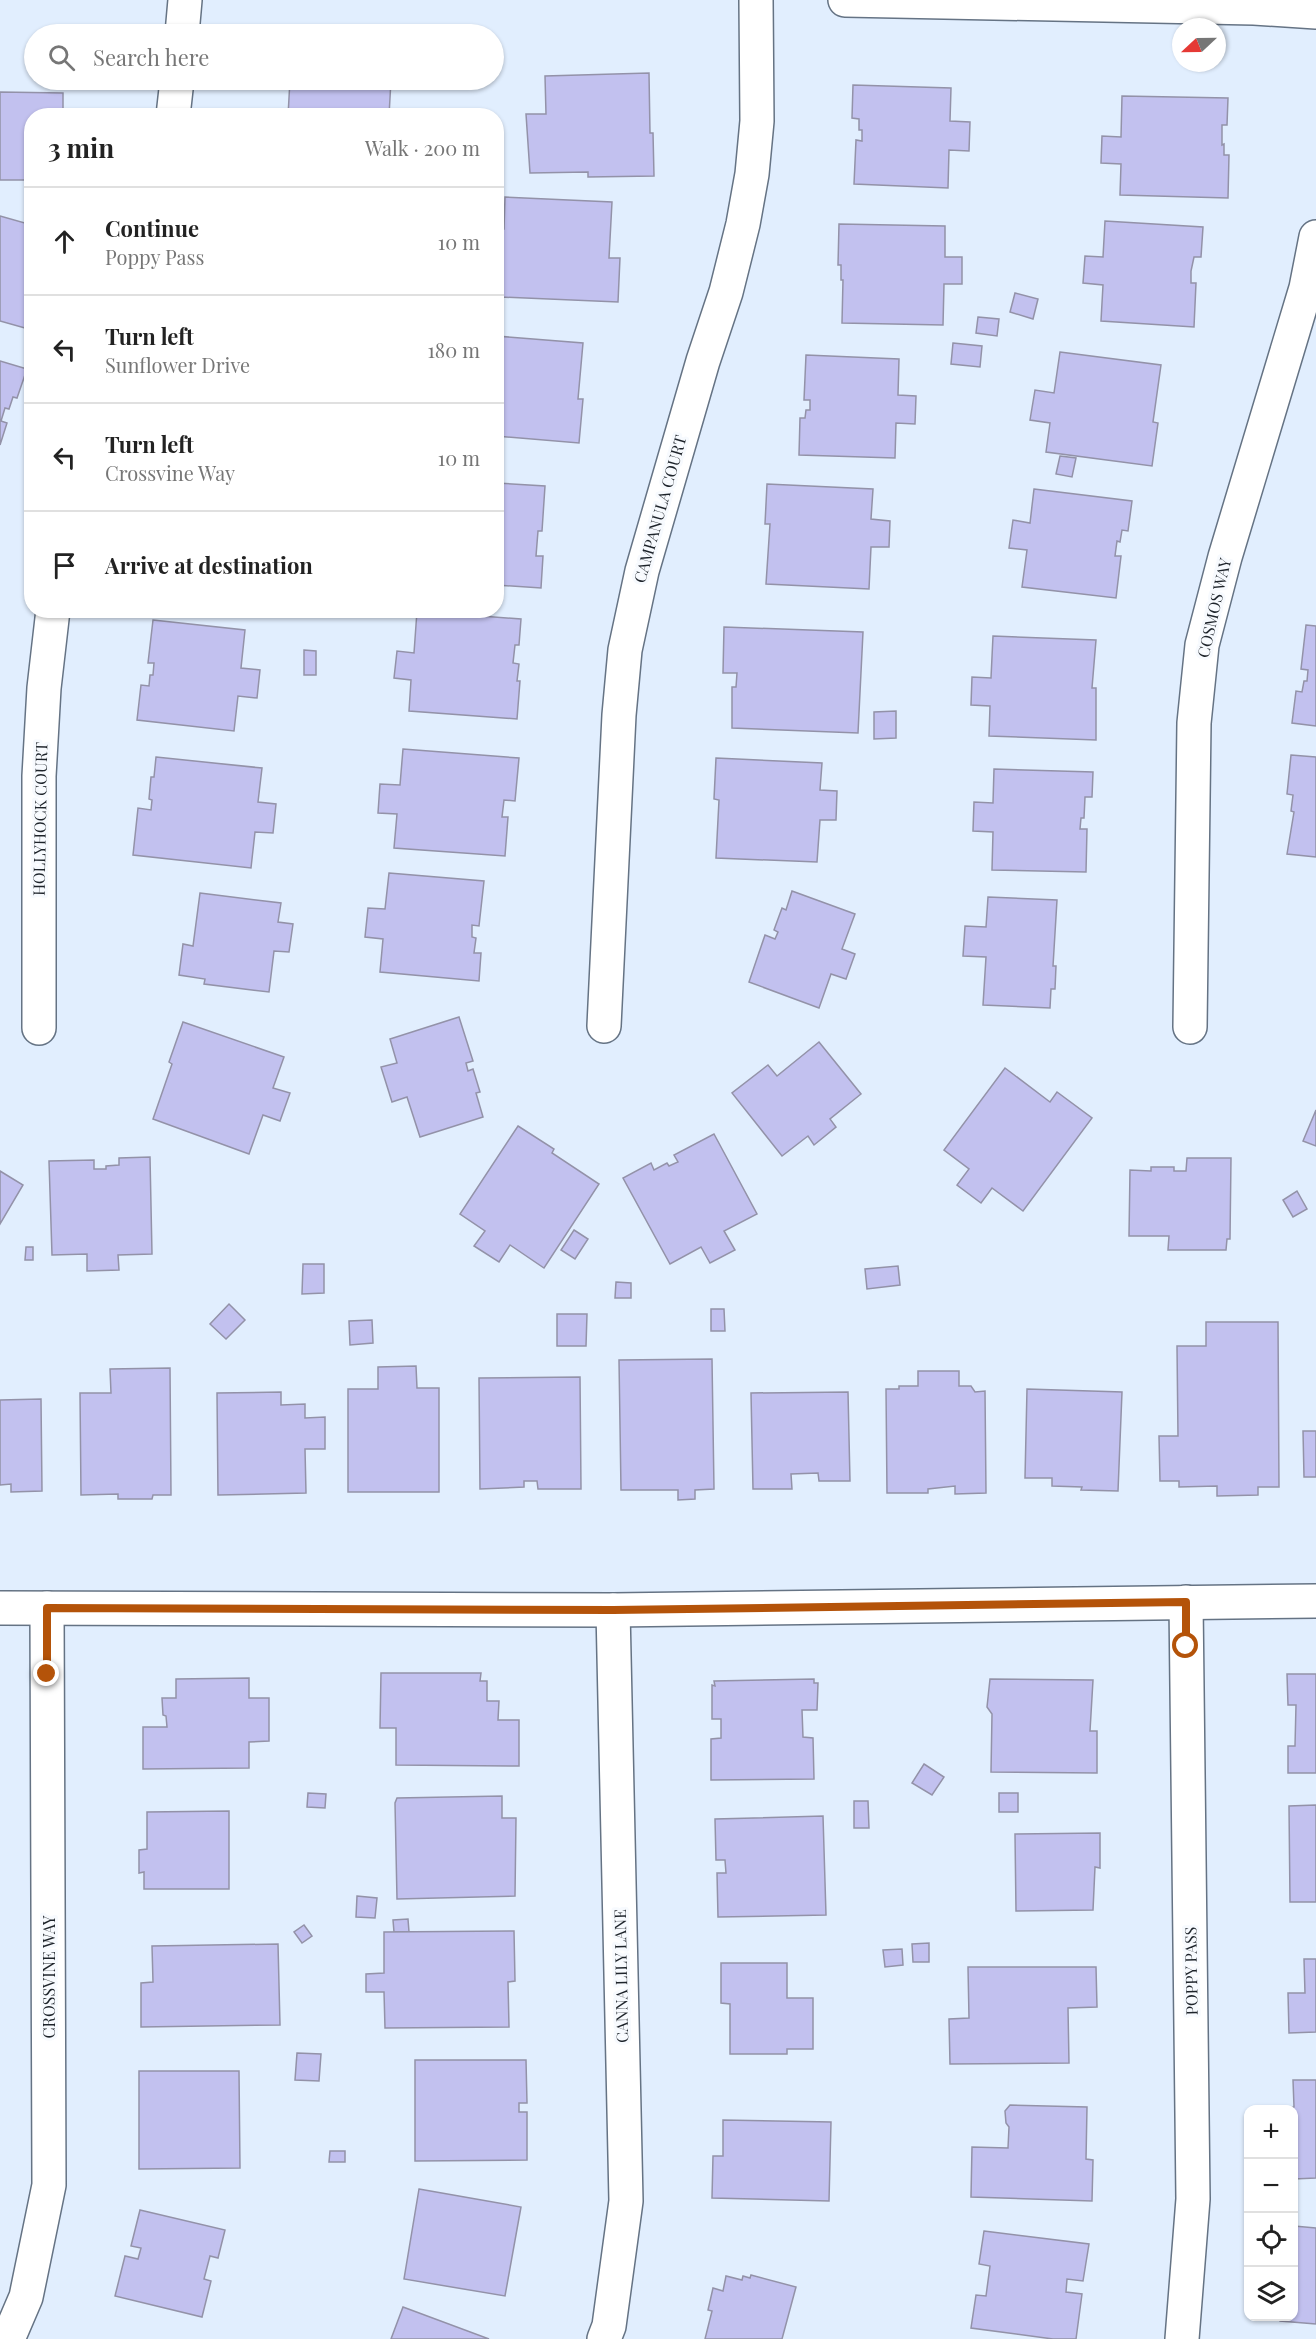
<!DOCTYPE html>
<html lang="en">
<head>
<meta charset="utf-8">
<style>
	body { margin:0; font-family:"Playfair Display",serif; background:#f6f6f6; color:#222 }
	.controls { position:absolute; right:18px; bottom:18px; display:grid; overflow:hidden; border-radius:12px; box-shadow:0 2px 4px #0004 }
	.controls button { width:54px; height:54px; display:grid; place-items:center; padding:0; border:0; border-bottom:2px solid #e0e0e0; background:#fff; color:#222; font:30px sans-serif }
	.compass { position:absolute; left:1172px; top:18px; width:54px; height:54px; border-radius:50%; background:#fff; box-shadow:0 2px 4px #0004; rotate:248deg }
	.stop { position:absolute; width:18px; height:18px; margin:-14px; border:4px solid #b45309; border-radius:50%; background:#fff }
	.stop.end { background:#b45309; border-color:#fff; box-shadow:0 2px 6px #0008 }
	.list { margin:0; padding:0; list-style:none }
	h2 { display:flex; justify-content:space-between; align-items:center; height:78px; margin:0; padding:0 24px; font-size:26px }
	h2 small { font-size:20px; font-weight:400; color:#767676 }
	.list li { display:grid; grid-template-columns:39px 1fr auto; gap:18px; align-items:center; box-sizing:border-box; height:108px; padding:0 24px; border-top:2px solid #e0e0e0 }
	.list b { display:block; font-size:22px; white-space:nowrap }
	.list p { margin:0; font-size:20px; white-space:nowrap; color:#767676 }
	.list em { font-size:20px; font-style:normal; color:#767676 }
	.icon { flex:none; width:33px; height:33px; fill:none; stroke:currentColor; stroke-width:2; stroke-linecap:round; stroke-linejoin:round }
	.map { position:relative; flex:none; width:1316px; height:2339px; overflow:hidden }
	.search { position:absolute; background:#fff; box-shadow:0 2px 4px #0004; left:24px; top:24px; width:480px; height:66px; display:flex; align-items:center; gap:15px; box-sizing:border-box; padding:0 21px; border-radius:33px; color:#767676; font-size:22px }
	.panel { position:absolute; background:#fff; box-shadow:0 2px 4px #0004; left:24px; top:108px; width:480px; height:510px; border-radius:24px }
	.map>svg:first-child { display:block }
	.building { fill:#c2c1ef; stroke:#9392a8; stroke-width:1.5 }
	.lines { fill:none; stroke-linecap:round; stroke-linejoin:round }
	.minor-casing { stroke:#657384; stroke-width:36 }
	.minor { stroke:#fff; stroke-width:33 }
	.route { stroke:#b45309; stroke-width:8 }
	.labels { text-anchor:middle; stroke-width:6; stroke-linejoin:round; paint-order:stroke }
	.street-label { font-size:16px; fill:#1d232a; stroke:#f7fafe }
</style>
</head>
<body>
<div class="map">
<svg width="1316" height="2339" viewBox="0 0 1316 2339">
	<rect width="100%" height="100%" fill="#e1eefe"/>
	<g class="building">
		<polygon points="649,73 650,133 653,133 654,176 588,177 588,172 530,173 526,114 546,114 545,76"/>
		<polygon points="290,80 391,80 389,116 288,116"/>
		<polygon points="853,85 951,88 950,121 970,122 969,151 949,150 948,188 854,184 856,140 862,141 862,130 859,130 859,119 852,118"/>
		<polygon points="0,92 63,93 63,116 32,116 32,180 0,180"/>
		<polygon points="1122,96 1228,98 1227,125 1222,125 1222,145 1224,144 1224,155 1229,155 1228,198 1120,195 1121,164 1101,163 1102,136 1121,137"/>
		<polygon points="505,197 612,202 609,258 620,258 618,302 501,297 503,259 496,259 496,229 504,229"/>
		<polygon points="0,216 32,225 32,330 0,321"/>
		<polygon points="1105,221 1203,227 1201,257 1194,257 1191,271 1191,283 1196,283 1194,327 1101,321 1103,285 1083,283 1085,256 1103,257"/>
		<polygon points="839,224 945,226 945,257 962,257 962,284 944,284 943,325 842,323 843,280 841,280 841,265 838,265"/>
		<polygon points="1015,293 1038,299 1033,319 1010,312"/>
		<polygon points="978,317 999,319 997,336 976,333"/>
		<polygon points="496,336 583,343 578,399 583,399 579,443 496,436"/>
		<polygon points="953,343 982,346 980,367 951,364"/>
		<polygon points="1060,352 1161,365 1153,422 1158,423 1152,466 1046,452 1050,423 1030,420 1035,390 1054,393"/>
		<polygon points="806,355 899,359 898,395 916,396 915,424 896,423 895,458 799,455 800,418 805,418 806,410 810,410 810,400 804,400"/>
		<polygon points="0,361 27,369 17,398 13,397 9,409 5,408 1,421 7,423 0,445"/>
		<polygon points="1060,456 1076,458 1072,477 1056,474"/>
		<polygon points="496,483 545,486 542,531 538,531 536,556 543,556 541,588 496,585"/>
		<polygon points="767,484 873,489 871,519 890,521 889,547 871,547 869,589 766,584 770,524 765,524"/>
		<polygon points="1034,489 1132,501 1128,531 1122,530 1120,542 1117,541 1115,556 1121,556 1116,598 1022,587 1027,550 1009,548 1013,520 1030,523"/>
		<polygon points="417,611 521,619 519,645 515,645 513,663 519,664 517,681 520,681 517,719 409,711 411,680 394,678 397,651 414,653"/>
		<polygon points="153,620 245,630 241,668 260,670 257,698 238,696 234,731 137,720 141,685 149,686 150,675 153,675 154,663 148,663"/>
		<polygon points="1306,625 1316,626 1316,726 1292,723 1296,691 1302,692 1304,681 1307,681 1308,670 1301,669"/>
		<polygon points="724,627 863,632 858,733 732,728 732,687 736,687 737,673 723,673"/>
		<polygon points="993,636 1096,640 1092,688 1096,688 1096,740 989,736 990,706 971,705 972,677 991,678"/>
		<polygon points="304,650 316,651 316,675 304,675"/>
		<polygon points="896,711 896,738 874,739 874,712"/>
		<polygon points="403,749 519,758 515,801 504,800 502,817 508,817 505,856 394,848 397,814 378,813 380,784 400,785"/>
		<polygon points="1291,755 1316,757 1316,857 1287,854 1294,812 1291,811 1293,795 1287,794"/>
		<polygon points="156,757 262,768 258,802 276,804 273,833 255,832 251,868 133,855 138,808 151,810 152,800 149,799 151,777 154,777"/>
		<polygon points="716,758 822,763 820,790 837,791 836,820 820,820 817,862 716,858 719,800 714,799"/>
		<polygon points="994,769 1093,772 1092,797 1085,797 1084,818 1081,818 1080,829 1087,829 1086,872 992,870 993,832 973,831 974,802 993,803"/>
		<polygon points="389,873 484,881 479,926 472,925 472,937 476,938 474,953 481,953 479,981 380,972 383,939 365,937 368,908 385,909"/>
		<polygon points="792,891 855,914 842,949 855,954 846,979 831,974 819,1008 749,982 765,935 775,939 778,932 774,930 782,908 786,910"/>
		<polygon points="200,893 281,903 278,922 293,924 289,952 274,951 269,992 204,984 205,979 179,975 183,944 193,946"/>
		<polygon points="988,897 1057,900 1053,966 1056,966 1055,989 1051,989 1050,1008 983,1005 986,957 963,956 965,926 986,927"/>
		<polygon points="459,1017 473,1061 466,1063 468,1071 473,1069 480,1092 476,1093 483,1117 420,1137 407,1097 392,1102 381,1067 397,1063 390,1039"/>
		<polygon points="183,1022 284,1057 273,1088 290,1093 280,1121 263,1115 249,1154 153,1119 172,1064 169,1062"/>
		<polygon points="819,1042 861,1094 830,1119 836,1127 814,1145 808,1136 782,1156 732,1093 768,1065 777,1076"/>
		<polygon points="1005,1068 1050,1102 1057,1092 1092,1118 1023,1211 992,1188 981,1203 957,1185 969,1169 944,1150"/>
		<polygon points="1316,1110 1316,1146 1303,1141"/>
		<polygon points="518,1126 554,1149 552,1153 599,1184 544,1268 510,1245 499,1262 474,1246 485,1231 460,1214"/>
		<polygon points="714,1134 757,1214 724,1231 735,1250 710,1263 701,1247 670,1264 623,1178 651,1163 654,1170 667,1163 669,1166 678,1162 674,1155"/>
		<polygon points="150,1157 152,1254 118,1255 119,1270 87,1271 87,1254 52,1255 49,1161 94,1160 94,1169 106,1169 106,1166 119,1165 119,1158"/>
		<polygon points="1187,1158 1231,1158 1230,1239 1227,1239 1226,1250 1168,1250 1169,1236 1129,1236 1130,1170 1151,1171 1151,1167 1174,1167 1174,1171 1186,1171"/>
		<polygon points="0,1171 23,1185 0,1224"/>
		<polygon points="1297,1191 1307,1209 1293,1217 1283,1200"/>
		<polygon points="574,1230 588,1239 575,1259 561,1250"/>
		<polygon points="26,1247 33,1247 33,1260 25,1260"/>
		<polygon points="303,1264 324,1264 324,1293 302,1294"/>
		<polygon points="898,1266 900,1285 867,1289 865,1269"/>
		<polygon points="616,1282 631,1283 631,1298 615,1298"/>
		<polygon points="229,1304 245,1320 226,1339 210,1324"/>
		<polygon points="711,1309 724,1309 725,1331 711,1331"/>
		<polygon points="557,1314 587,1314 586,1346 557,1346"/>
		<polygon points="372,1320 373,1343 350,1345 349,1321"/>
		<polygon points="1206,1322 1278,1322 1279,1487 1258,1487 1258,1495 1217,1496 1217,1486 1179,1487 1179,1481 1160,1481 1159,1436 1178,1436 1177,1346 1206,1346"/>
		<polygon points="712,1359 714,1489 695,1490 695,1499 678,1500 678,1490 621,1490 619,1360"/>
		<polygon points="416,1366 417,1388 439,1388 439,1492 348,1492 348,1389 378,1389 378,1367"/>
		<polygon points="170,1368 171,1495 153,1495 152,1499 118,1499 118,1494 81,1495 80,1393 111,1393 110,1369"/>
		<polygon points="918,1371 959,1371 959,1386 971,1386 975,1392 985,1391 986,1493 955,1494 955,1486 928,1489 928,1493 887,1493 886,1389 899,1389 899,1386 918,1386"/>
		<polygon points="580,1377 581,1489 538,1489 537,1481 524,1481 524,1487 480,1489 479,1378"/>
		<polygon points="1027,1389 1122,1392 1118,1491 1081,1490 1082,1487 1052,1486 1052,1478 1025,1478"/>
		<polygon points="281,1392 281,1405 305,1404 305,1418 325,1417 325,1449 305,1449 306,1493 218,1495 217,1393"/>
		<polygon points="848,1392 850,1481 819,1481 818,1473 791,1474 792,1489 753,1489 751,1393"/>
		<polygon points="41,1399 42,1491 11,1492 11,1484 0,1485 0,1400"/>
		<polygon points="1303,1431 1316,1431 1316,1477 1304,1477"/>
		<polygon points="381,1673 481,1673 480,1681 487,1681 487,1701 499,1701 498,1720 519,1720 519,1766 396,1765 396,1728 380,1728"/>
		<polygon points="1287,1674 1316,1674 1316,1773 1288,1773 1288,1746 1295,1746 1296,1705 1288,1705"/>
		<polygon points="249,1678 249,1698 269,1698 269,1741 249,1742 249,1768 143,1769 143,1727 167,1727 166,1716 163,1715 162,1698 176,1698 176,1679"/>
		<polygon points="814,1679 814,1683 818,1683 817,1710 802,1710 803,1737 813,1738 814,1779 711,1780 711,1739 721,1738 721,1719 712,1719 712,1685 715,1686 714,1681"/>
		<polygon points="990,1679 1093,1680 1090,1731 1097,1731 1097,1773 991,1772 992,1714 987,1707"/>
		<polygon points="924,1764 944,1777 932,1795 912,1783"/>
		<polygon points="308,1793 326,1794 325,1808 307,1807"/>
		<rect x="999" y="1793" width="19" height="19"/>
		<polygon points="502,1796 502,1818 516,1818 515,1896 397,1899 395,1803 397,1798"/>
		<polygon points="854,1801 868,1801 869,1828 854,1828"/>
		<polygon points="1316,1805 1316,1902 1290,1902 1289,1806"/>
		<polygon points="229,1811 229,1889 144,1889 144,1872 139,1873 139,1850 147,1849 147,1812"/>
		<polygon points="823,1816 826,1915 718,1917 717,1873 726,1873 725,1860 716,1860 715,1819"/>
		<polygon points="1100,1833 1100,1868 1095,1867 1093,1910 1016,1911 1015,1834"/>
		<polygon points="357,1896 377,1898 375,1918 356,1917"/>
		<polygon points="408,1919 409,1932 394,1932 393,1920"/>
		<polygon points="304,1925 312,1936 302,1943 294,1932"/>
		<polygon points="514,1931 515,1981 508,1982 509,2027 385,2028 384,1992 366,1992 366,1974 384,1973 384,1932"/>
		<polygon points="929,1943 929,1962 913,1962 912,1944"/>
		<polygon points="278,1944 280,2025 141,2027 141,1983 153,1982 152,1946"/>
		<polygon points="902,1949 903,1965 885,1967 883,1950"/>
		<polygon points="1304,1959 1316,1959 1316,2032 1289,2033 1288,1993 1305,1993"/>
		<polygon points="721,1963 787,1963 787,1998 813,1998 813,2049 787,2049 787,2054 730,2054 730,2004 721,2003"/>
		<polygon points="968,1967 1096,1967 1097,2007 1068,2008 1069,2063 950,2064 949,2019 969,2018"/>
		<polygon points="297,2053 321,2054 319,2081 295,2080"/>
		<polygon points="415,2060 526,2060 527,2103 519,2103 519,2112 527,2112 527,2160 415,2161"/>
		<polygon points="139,2071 239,2071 240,2168 139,2169"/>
		<polygon points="1293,2080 1316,2080 1316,2178 1294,2179 1294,2110 1290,2110 1290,2108 1294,2107"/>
		<polygon points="1010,2105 1087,2107 1086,2159 1093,2160 1092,2201 971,2197 972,2147 1008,2148 1009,2127 1006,2123 1005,2111"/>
		<polygon points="723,2120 831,2122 829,2201 712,2198 713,2156 723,2156"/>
		<polygon points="330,2151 345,2151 345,2162 329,2162"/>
		<polygon points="419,2189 521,2207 505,2296 404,2279"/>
		<polygon points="140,2210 225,2230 218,2258 210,2256 204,2279 211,2281 202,2317 115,2296 125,2256 138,2259 141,2248 131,2246"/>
		<polygon points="1294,2226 1316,2228 1316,2324 1280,2321 1280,2316 1294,2316"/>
		<polygon points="984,2231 1089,2244 1083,2281 1067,2279 1066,2292 1082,2294 1076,2339 1053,2339 971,2328 976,2295 986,2296 990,2266 979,2264"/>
		<polygon points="751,2275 796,2287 782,2339 705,2339 712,2311 708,2310 713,2288 723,2291 726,2276 742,2280 743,2276 750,2278"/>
		<polygon points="403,2307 489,2339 391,2339"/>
	</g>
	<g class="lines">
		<defs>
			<g id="minor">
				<polyline points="845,0 1254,8 1316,12"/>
				<polyline points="182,34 185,0"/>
				<polyline points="173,116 177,80"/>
				<polyline points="604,1026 619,715 625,650 642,571 703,361 726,292 743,224 752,174 757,121 756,0"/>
				<polyline points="1190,1027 1194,723 1202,645 1225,557 1306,288 1316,237"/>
				<polyline points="39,1028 39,776 44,688 53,610"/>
				<polyline points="0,1608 613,1610 1316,1601"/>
				<polyline points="8,2339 26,2297 49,2185 47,1608"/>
				<polyline points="604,2339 609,2326 626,2201 613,1610"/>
				<polyline points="1182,2339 1193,2199 1186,1602"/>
			</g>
		</defs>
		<use href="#minor" class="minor-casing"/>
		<use href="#minor" class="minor"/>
	</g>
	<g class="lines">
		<polyline class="route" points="47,1674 47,1608 613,1610 1186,1602 1186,1646"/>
	</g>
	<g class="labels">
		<g class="street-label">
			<text transform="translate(660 509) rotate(-74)" y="6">CAMPANULA COURT</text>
			<text transform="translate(1214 608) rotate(-77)" y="6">COSMOS WAY</text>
			<text transform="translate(40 819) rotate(-89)" y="6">HOLLYHOCK COURT</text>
			<text transform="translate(1191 1971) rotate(-91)" y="6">POPPY PASS</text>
			<text transform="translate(621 1976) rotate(-91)" y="6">CANNA LILY LANE</text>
			<text transform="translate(49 1977) rotate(-90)" y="6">CROSSVINE WAY</text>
		</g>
	</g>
</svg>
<div class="controls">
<button>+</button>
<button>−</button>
<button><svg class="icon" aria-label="locate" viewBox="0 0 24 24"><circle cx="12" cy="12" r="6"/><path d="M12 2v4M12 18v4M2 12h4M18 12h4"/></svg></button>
<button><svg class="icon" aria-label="layers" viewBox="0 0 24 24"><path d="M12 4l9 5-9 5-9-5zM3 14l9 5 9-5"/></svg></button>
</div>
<svg class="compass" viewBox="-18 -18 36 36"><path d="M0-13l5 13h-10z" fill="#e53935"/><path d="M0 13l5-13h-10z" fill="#767676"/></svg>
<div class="stop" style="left:1186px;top:1646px"></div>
<div class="stop end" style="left:47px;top:1674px"></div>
<div class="search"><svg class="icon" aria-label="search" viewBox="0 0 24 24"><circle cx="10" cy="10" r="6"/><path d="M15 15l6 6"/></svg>Search here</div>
<section class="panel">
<h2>3 min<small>Walk · 200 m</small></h2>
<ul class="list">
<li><svg class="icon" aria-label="ahead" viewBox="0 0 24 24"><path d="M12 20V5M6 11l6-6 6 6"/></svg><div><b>Continue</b><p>Poppy Pass</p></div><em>10 m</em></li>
<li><svg class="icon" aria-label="left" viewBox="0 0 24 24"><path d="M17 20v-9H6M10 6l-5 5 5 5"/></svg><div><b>Turn left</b><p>Sunflower Drive</p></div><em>180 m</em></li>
<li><svg class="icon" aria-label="left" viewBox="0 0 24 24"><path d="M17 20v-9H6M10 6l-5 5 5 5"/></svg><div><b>Turn left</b><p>Crossvine Way</p></div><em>10 m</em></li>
<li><svg class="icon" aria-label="arrive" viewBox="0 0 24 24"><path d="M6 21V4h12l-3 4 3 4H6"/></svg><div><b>Arrive at destination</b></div></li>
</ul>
</section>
</div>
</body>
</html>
